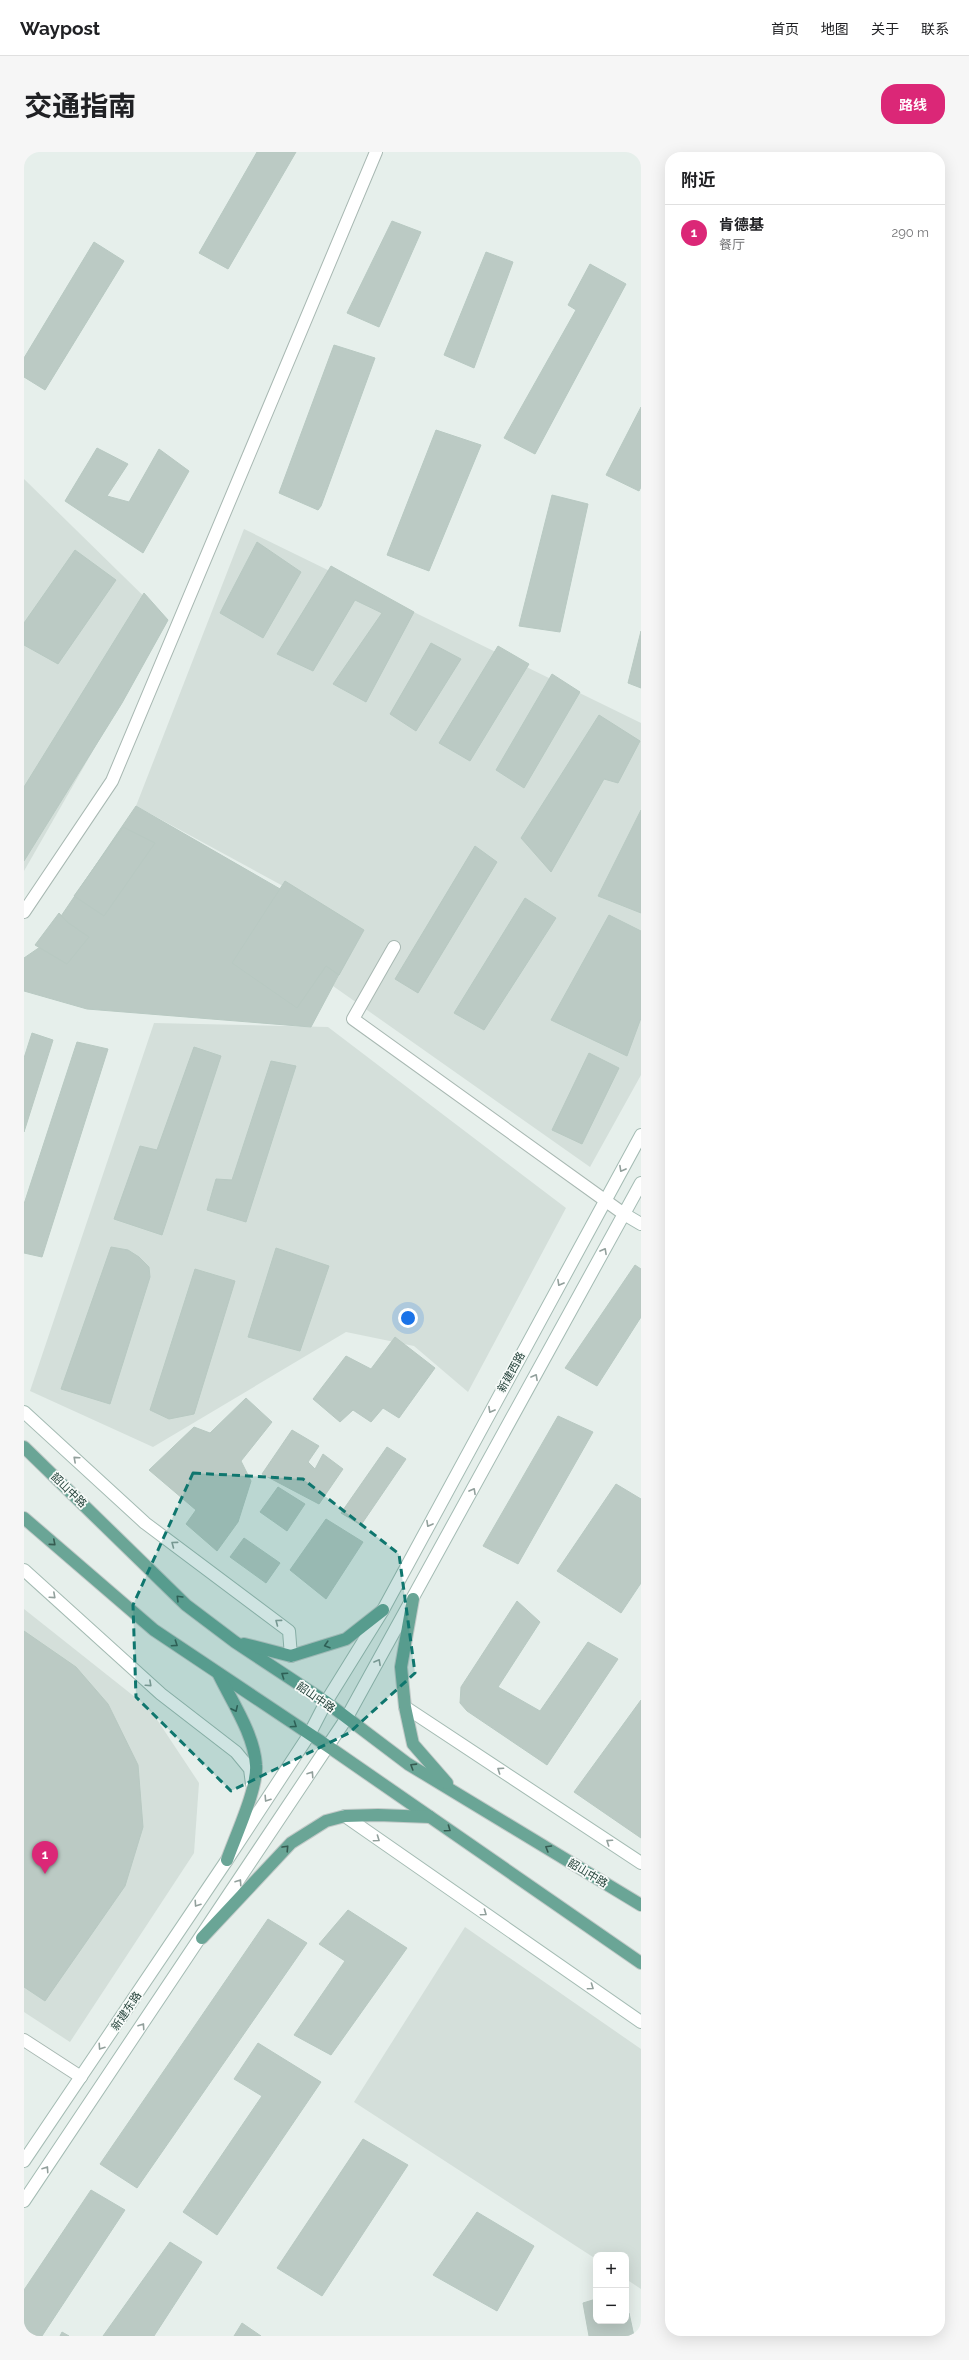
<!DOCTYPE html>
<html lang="zh">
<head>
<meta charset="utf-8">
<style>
	body { margin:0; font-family:Raleway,"Noto Sans SC",sans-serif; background:#f6f6f6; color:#202124 }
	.controls { position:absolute; right:12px; bottom:12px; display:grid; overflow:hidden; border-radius:8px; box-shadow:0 4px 16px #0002 }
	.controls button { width:36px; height:36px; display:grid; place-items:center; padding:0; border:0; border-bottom:1px solid #e0e0e0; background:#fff; color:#202124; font:20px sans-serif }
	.you { position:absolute; left:384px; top:1166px; width:14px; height:14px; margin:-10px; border:3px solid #fff; border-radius:50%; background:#1a73e8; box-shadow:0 0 0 6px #1a73e833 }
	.badge { display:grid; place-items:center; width:26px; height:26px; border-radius:50%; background:#db2777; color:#fff; font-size:13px; font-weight:700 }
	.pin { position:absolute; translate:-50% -33px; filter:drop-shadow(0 1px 2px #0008) }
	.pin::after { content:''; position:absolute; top:21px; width:14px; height:12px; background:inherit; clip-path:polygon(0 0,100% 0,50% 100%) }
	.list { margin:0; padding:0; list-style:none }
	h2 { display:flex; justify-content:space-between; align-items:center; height:52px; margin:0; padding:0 16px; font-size:17px }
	h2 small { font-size:13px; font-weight:400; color:#757577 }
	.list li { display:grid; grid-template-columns:26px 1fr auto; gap:12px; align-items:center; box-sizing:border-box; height:56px; padding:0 16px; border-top:1px solid #e0e0e0 }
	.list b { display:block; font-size:15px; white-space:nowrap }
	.list p { margin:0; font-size:13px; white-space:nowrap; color:#757577 }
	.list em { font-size:13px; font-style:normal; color:#757577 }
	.map { position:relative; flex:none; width:617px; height:2184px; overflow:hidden; border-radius:16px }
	header { display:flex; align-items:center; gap:24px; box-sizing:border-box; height:56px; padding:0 20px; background:#fff; border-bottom:1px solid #e0e0e0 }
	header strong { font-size:19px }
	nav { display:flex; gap:22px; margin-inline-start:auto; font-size:14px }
	.intro { display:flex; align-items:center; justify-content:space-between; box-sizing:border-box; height:96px; padding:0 24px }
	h1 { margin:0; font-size:28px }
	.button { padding:10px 18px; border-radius:16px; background:#db2777; color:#fff; font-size:14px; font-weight:700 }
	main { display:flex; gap:24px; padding:0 24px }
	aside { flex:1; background:#fff; border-radius:16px; box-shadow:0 4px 16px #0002 }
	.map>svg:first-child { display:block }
	.built { fill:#d4dfda }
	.building { fill:#bbcac4; stroke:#b8c9c2 }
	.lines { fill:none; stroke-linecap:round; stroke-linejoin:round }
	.street-casing { stroke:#a8b8b2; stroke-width:14 }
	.secondary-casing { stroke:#a4bbb3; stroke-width:14 }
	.primary-casing { stroke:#c2cac8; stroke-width:14 }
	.street { stroke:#fff; stroke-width:12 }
	.secondary { stroke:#fff; stroke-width:12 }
	.primary { stroke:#6aa596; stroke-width:12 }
	.oneway { stroke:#92a09c }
	.oneway2 { stroke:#365b51 }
	.marked { fill:#0f766e; fill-opacity:0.2; stroke:#0f766e; stroke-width:3; stroke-dasharray:8 5; stroke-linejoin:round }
	.labels { text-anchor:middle; stroke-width:3.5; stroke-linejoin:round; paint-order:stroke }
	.street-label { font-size:11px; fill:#24423a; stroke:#f7fbf9 }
</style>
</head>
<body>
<header>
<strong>Waypost</strong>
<nav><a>首页</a><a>地图</a><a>关于</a><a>联系</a></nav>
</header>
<div class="intro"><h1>交通指南</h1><a class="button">路线</a></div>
<main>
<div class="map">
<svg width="617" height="2184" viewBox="0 0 617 2184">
	<rect width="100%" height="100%" fill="#e6efeb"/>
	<g class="built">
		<polygon points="0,327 144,468 0,719"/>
		<polygon points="220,377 617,571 617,923 566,1015 309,834 340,778 112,654"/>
		<polygon points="130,871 304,875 542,1056 444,1240 390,1194 322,1180 129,1295 6,1239"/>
		<polygon points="0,1457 126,1557 175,1631 170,1701 46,1890 0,1860"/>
		<polygon points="441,1775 617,1897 617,2137 602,2127 602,2103 572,2103 572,2107 330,1950"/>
	</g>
	<g class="building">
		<polygon points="233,0 272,0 204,117 175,101"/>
		<polygon points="368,69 397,80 355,175 323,161"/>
		<polygon points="70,90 100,109 21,238 0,225 0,206"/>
		<polygon points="462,100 489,110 450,216 420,203"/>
		<polygon points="566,112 602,132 511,302 480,286 552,158 544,153"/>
		<polygon points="310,193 351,206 297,354 294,358 255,341"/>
		<polygon points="617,255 617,335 615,339 582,323"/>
		<polygon points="412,278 457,293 405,419 363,403"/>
		<polygon points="73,296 104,312 83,344 105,350 135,297 165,319 119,401 41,349"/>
		<polygon points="528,343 564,352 536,480 495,474"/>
		<polygon points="233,390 277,420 239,486 196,461"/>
		<polygon points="51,398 92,428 34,512 0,493 0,471"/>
		<polygon points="307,414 390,460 342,550 309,532 358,461 331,448 289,519 253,502"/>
		<polygon points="120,441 144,468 98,551 0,709 0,635"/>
		<polygon points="617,479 617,536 604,531"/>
		<polygon points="407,491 437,507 392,579 366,562"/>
		<polygon points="474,494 505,512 446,609 415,591"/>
		<polygon points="528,522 556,540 500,636 472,618"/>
		<polygon points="575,563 616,589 594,631 580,627 527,720 497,686"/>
		<polygon points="112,654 336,783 287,875 63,857 0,839 0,806 16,795"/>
		<polygon points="617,658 617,761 574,744"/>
		<polygon points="99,675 131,691 80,764 50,744"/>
		<polygon points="451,694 473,710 394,841 371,827"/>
		<polygon points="261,729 340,778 315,823 302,814 273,856 208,811"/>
		<polygon points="501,746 532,766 460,878 430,861"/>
		<polygon points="35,761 43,770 65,785 43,812 11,793"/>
		<polygon points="585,763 617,779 617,866 603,904 527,868"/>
		<polygon points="8,881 29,888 0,980 0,906"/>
		<polygon points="53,890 84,897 18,1105 0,1101 0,1052"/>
		<polygon points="170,895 197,904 138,1083 90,1067 116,994 133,998"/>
		<polygon points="565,901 595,916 558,992 528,978"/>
		<polygon points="247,909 272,914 222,1070 183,1058 192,1027 208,1028"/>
		<polygon points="87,1095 104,1098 115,1105 125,1115 126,1125 86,1252 37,1237"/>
		<polygon points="252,1096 305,1114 276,1199 224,1185"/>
		<polygon points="611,1113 617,1117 617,1165 573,1234 541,1216"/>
		<polygon points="171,1117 211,1129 170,1262 145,1267 126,1258"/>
		<polygon points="371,1185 411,1216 375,1266 359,1256 347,1270 329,1258 316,1270 289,1247 322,1204 347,1217"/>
		<polygon points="222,1246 248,1270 217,1309 227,1329 214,1370 193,1399 162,1372 172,1358 125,1318 170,1275 186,1281"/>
		<polygon points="534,1264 569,1280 494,1412 459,1394"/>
		<polygon points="268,1278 295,1294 284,1310 291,1317 299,1302 319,1317 295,1352 238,1322"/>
		<polygon points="363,1295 382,1307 337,1373 317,1361"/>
		<polygon points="592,1332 617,1347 617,1431 597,1461 533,1419"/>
		<polygon points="254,1335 281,1352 263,1379 236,1360"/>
		<polygon points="302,1367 339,1390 302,1447 266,1418"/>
		<polygon points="220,1386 256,1411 242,1431 206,1405"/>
		<polygon points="493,1449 516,1470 474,1535 516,1559 564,1490 594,1507 523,1613 443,1559 436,1551 437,1535"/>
		<polygon points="0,1479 52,1515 84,1552 114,1613 119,1675 101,1734 21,1849 0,1835"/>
		<polygon points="617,1548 617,1686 550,1640"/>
		<polygon points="324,1758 383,1796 307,1903 270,1883 321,1809 295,1792"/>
		<polygon points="244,1767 283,1791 113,2036 76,2012"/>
		<polygon points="234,1891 297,1930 193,2083 159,2060 238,1944 210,1927"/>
		<polygon points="339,1987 384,2013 298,2144 253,2116"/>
		<polygon points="67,2038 101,2058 18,2184 0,2184 0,2138"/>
		<polygon points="453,2060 510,2094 473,2159 409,2123"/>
		<polygon points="146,2090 178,2110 130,2184 79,2184"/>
		<polygon points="572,2147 572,2169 602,2169 602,2158 605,2161 610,2184 565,2184 559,2151"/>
		<polygon points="218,2171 237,2184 210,2184"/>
		<polygon points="38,2180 45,2184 36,2184"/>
	</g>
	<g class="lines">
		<defs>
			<g id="street">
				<polyline points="0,760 88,629 352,0"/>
				<polyline points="370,795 329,867 600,1062"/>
				<polyline points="0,1888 57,1925"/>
			</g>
			<g id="secondary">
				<polyline points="600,1062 617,1072"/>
				<polyline points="0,1260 121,1371 265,1479 267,1504"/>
				<polyline points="0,1418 137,1542 212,1600 226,1617 228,1632"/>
				<polyline points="381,1555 617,1711"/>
				<polyline points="321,1664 617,1870"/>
				<polyline points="0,2009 203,1708 285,1583 302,1550 359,1458 617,983"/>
				<polyline points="0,2049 322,1567 617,1031"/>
			</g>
			<g id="primary">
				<polyline points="0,1295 162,1453 211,1490 302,1550 384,1612 617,1753"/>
				<polyline points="0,1366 130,1478 305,1595 617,1811"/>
				<polyline points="389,1447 377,1515 381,1555 389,1592 423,1631"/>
				<polyline points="220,1492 267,1504 322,1487 359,1458"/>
				<path d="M195 1523C208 1550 230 1582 232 1613 234 1636 211 1685 203 1708"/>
				<polyline points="178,1786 267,1691 302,1669 321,1664 354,1663 406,1665"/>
			</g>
		</defs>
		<use href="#street" class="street-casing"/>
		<use href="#secondary" class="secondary-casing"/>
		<use href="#primary" class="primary-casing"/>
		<use href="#street" class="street"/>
		<use href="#secondary" class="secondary"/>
		<use href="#primary" class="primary"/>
	</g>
	<defs><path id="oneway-chevron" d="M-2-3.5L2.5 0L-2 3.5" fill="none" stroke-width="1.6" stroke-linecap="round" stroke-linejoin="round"/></defs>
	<g class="oneway">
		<use href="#oneway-chevron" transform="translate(598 1017) rotate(119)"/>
		<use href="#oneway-chevron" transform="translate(580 1099) rotate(-61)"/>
		<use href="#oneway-chevron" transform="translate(536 1131) rotate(119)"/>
		<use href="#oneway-chevron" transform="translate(511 1225) rotate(-61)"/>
		<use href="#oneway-chevron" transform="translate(467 1258) rotate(119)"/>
		<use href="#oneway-chevron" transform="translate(52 1307) rotate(-138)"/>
		<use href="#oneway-chevron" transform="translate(449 1339) rotate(-61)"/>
		<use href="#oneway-chevron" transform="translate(405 1372) rotate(119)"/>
		<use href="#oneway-chevron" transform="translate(150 1392) rotate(-143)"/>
		<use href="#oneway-chevron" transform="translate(29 1444) rotate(42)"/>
		<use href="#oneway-chevron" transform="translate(254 1470) rotate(-143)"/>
		<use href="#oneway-chevron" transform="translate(354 1510) rotate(-61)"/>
		<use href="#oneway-chevron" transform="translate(125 1532) rotate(42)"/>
		<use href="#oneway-chevron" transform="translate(476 1618) rotate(-146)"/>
		<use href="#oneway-chevron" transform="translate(287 1622) rotate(-56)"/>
		<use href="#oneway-chevron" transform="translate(243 1647) rotate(123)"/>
		<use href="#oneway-chevron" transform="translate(353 1687) rotate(35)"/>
		<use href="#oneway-chevron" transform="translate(585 1690) rotate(-146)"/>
		<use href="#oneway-chevron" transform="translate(215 1730) rotate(-56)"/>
		<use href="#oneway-chevron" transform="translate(173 1752) rotate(124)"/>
		<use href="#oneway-chevron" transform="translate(460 1761) rotate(35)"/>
		<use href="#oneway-chevron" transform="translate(567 1835) rotate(35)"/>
		<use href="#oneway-chevron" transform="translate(118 1874) rotate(-56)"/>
		<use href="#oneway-chevron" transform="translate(77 1895) rotate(124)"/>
		<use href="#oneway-chevron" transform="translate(22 2017) rotate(-56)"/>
	</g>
	<g class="oneway2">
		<use href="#oneway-chevron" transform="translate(29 1391) rotate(41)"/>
		<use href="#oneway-chevron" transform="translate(155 1446) rotate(-135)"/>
		<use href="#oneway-chevron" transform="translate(151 1492) rotate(34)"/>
		<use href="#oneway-chevron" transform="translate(303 1493) rotate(163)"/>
		<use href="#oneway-chevron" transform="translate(260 1523) rotate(-146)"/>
		<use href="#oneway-chevron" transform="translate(211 1557) rotate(65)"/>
		<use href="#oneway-chevron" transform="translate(270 1573) rotate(34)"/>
		<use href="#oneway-chevron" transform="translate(389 1614) rotate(-148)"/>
		<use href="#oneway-chevron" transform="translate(424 1677) rotate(35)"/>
		<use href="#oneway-chevron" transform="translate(262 1696) rotate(-47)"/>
		<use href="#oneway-chevron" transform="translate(524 1696) rotate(-149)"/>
	</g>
	<path class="marked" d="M169 1321 279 1327 375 1402 391 1521 325 1581 207 1639 112 1545 109 1453Z"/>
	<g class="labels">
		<g class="street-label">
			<text transform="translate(487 1220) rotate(-61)" y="4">新建西路</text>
			<text transform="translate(45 1338) rotate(44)" y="4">韶山中路</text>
			<text transform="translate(292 1545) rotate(35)" y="4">韶山中路</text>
			<text transform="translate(564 1721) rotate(31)" y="4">韶山中路</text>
			<text transform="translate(102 1859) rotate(-56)" y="4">新建东路</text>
		</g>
	</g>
</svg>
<div class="controls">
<button>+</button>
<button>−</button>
</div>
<div class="you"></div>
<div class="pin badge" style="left:21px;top:1722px">1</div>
</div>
<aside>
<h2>附近<small></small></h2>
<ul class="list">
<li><span class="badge">1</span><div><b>肯德基</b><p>餐厅</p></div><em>290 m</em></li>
</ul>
</aside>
</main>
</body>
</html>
